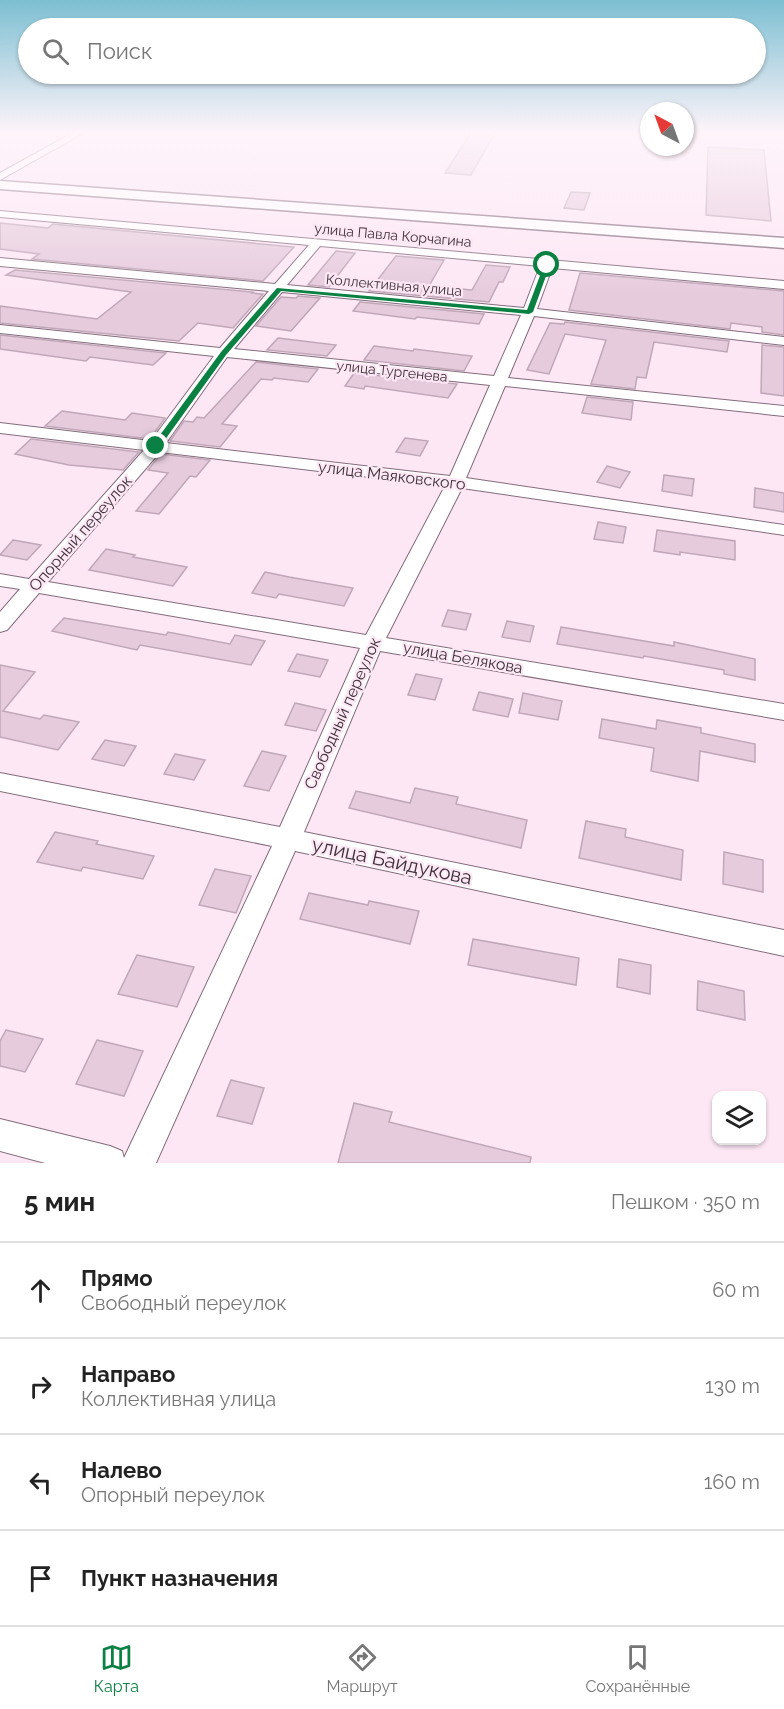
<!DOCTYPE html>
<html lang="ru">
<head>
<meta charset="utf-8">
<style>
	body { margin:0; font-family:Raleway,sans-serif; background:#f2f2f2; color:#222 }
	.controls { position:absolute; right:18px; bottom:18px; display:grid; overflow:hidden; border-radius:12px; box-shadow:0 2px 4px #0004 }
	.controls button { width:54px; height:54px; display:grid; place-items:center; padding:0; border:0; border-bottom:2px solid #e0e0e0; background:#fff; color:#222; font:30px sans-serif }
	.compass { position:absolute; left:640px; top:102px; width:54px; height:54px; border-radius:50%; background:#fff; box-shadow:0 2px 4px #0004; rotate:319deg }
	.stop { position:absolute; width:18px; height:18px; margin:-14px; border:4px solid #0b8043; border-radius:50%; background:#fff }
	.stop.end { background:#0b8043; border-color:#fff; box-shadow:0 2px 6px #0008 }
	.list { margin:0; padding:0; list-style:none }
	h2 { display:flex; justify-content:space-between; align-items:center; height:78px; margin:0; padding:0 24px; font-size:26px }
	h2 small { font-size:20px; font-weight:400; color:#767676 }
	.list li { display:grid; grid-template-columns:39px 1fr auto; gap:18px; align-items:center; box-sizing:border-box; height:96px; padding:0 24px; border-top:2px solid #e0e0e0 }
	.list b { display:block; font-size:22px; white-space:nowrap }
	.list p { margin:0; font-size:20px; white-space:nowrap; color:#767676 }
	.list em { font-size:20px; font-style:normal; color:#767676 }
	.icon { flex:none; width:33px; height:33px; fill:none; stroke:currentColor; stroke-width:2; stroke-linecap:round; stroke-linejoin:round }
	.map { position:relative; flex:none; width:784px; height:1163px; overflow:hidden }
	.search { position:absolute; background:#fff; box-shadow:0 2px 4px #0004; left:18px; right:18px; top:18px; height:66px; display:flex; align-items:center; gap:15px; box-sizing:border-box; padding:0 21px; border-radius:33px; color:#767676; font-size:22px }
	.sheet { height:462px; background:#fff }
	nav { display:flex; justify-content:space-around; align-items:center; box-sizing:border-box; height:84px; border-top:2px solid #e0e0e0; background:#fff; font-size:16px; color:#767676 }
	nav a { display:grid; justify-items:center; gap:3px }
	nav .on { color:#0b8043 }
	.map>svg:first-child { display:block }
	.building { fill:#e6cbdd; stroke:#c0a7b8; stroke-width:1.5 }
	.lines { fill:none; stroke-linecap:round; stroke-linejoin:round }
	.street-casing { stroke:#836c7c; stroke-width:2 }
	.secondary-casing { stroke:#836c7c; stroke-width:3 }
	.street { fill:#fff; fill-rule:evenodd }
	.secondary { fill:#fff; fill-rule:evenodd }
	.route { fill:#0b8043 }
	.labels { text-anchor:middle; stroke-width:4.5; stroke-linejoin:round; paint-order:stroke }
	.far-street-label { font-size:14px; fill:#3b3138; stroke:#fde7f5 }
	.street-label { font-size:16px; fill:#3b3138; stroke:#fde7f5 }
	.near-street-label { font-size:20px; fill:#3b3138; stroke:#fde7f5 }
</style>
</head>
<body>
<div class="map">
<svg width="784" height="1163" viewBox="0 0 784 1163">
	<rect width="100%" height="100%" fill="#fde7f5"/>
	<g class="building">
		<polygon points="472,131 496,131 471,175 445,173"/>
		<polygon points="708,147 764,150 771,221 706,215"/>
		<polygon points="571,192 590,193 584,210 564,208"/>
		<polygon points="0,223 48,228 53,224 294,247 263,281 32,259 39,254 0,249"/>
		<polygon points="336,251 355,253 329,287 308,285"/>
		<polygon points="396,256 444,260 429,286 472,290 486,265 510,267 503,282 499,282 489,302 369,291"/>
		<polygon points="15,270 253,292 252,293 263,294 233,328 198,323 179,341 0,323 0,306 97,319 131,292 6,275"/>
		<polygon points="580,273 784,291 784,335 762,332 762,327 731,323 730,329 569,310"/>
		<polygon points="298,296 320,298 291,331 256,326 281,297 296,298"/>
		<polygon points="360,302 484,314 479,324 417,317 415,319 353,311"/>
		<polygon points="565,322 729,341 727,352 654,342 646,378 637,377 635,389 591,384 606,340 565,334 549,374 527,370 550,323 564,324"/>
		<polygon points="0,335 166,353 153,365 90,357 86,361 0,349"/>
		<polygon points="278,338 336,345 327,356 267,350"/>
		<polygon points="762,345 784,347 784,396 761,393"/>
		<polygon points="374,346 413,351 414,349 472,356 464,371 364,360"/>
		<polygon points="256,362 318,369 308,382 274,378 272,380 261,379 222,424 237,426 220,447 170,441 184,421 193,422 197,417 204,418"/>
		<polygon points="354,373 457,384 448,398 365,386 364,389 345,386"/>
		<polygon points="587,397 633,402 631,420 582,413"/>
		<polygon points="62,411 125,420 132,413 165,418 150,439 45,426"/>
		<polygon points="405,438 428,441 420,456 396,452"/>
		<polygon points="31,439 139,452 123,470 69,465 15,454"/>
		<polygon points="161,454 210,460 196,477 190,476 159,514 136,511 168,473 148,470"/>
		<polygon points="607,466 630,472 620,488 597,482"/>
		<polygon points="664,475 694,479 692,496 662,491"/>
		<polygon points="755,488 784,493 784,512 754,507"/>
		<polygon points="598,522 626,527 623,543 594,539"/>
		<polygon points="657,530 735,541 735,560 680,552 680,555 654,551"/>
		<polygon points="13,540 41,545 27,560 0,555"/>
		<polygon points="106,549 135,555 133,557 187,567 173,586 89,570"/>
		<polygon points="265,572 289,577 353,588 344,606 279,594 276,598 252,593"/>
		<polygon points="448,610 471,614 466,630 442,626"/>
		<polygon points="64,618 166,635 168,632 230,644 235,635 265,641 251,665 140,645 137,650 52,631"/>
		<polygon points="507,621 534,626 530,642 502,637"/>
		<polygon points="561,627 674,646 674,642 755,659 755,680 724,674 724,670 644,656 643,658 557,644"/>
		<polygon points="297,654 328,660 320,677 288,671"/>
		<polygon points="0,665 35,672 3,711 40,719 44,715 79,722 58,750 0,737"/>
		<polygon points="416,674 442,679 435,700 408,695"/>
		<polygon points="479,692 513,699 508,717 473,710"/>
		<polygon points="523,693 562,701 558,720 519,713"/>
		<polygon points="295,703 326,710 316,731 285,725"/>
		<polygon points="602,719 656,729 657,720 701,728 701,733 755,744 755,762 700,751 698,781 651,771 654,748 599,738"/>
		<polygon points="105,740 136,746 124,766 92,759"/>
		<polygon points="262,751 286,756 269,791 244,786"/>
		<polygon points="175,754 205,760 194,780 164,774"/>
		<polygon points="415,788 458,797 456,804 527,820 521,848 349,808 356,791 410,803"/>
		<polygon points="586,821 626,829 625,837 683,850 681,880 579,858"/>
		<polygon points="55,832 98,841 96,844 154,856 143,879 83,867 81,871 37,862"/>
		<polygon points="724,852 763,860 763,892 723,884"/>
		<polygon points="215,869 251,876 236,913 199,905"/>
		<polygon points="309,893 368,905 369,901 419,911 410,944 300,919"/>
		<polygon points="473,939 579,958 576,985 468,965"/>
		<polygon points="137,955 194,967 177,1007 118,994"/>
		<polygon points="619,959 651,965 650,994 617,987"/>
		<polygon points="698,981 744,991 745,1020 697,1010"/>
		<polygon points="6,1030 43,1039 25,1072 0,1066 0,1041"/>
		<polygon points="97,1040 143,1051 124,1096 76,1084"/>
		<polygon points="231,1080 264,1088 252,1124 217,1116"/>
		<polygon points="354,1103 392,1112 389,1122 531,1157 530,1163 338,1163"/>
	</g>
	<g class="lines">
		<defs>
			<g id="street">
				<polygon points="76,131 87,131 0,180 0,173"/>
				<path d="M0 211 784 281V289L552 268 537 309 784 337V345L534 316 508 378 784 406V416L505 386 466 478 784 525V535L462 488 386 638 784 704V720L380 651 304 832 784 930V956L295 851 156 1163H45L0 1151V1119L110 1146 122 1151 124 1158 272 846 0 791V773L280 827 360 648 39 593 7 630 0 632V612L20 589 0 586V574L29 579 144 450 0 433V423L151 441 214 356 0 333V325L220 348 269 291 0 266V258L275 284 309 245 0 217ZM320 246 540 266 524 308 287 285ZM282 292 521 315 494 376 234 349ZM227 357 490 385 450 476 166 443ZM160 452 445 486 366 635 48 582Z"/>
			</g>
			<polygon id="secondary" points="0,181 784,238 784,248 0,189"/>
		</defs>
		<use href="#street" class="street-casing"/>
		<use href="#secondary" class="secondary-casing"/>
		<use href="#street" class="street"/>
		<use href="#secondary" class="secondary"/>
	</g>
	<linearGradient id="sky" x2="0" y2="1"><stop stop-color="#7cbfd2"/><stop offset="0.45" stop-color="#fef4fa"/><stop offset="1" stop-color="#fef4fa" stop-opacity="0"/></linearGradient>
	<rect width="784" height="294" fill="url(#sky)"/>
	<polygon class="route" points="547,263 550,265 533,312 529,314 281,291 226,355 159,448 152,446 221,352 277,288 527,310 544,265"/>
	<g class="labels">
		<g class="far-street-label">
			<text transform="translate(393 235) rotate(5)" y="5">улица Павла Корчагина</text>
			<text transform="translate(394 285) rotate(5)" y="5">Коллективная улица</text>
			<text transform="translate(392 371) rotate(6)" y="5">улица Тургенева</text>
		</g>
		<g class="street-label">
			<text transform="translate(392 475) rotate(7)" y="6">улица Маяковского</text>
			<text transform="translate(80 533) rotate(-49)" y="6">Опорный переулок</text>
			<text transform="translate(463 657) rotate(10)" y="6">улица Белякова</text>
			<text transform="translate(342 713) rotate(-66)" y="6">Свободный переулок</text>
		</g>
		<g class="near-street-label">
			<text transform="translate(392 861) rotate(12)" y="7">улица Байдукова</text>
		</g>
	</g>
</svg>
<div class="controls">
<button><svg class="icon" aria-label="layers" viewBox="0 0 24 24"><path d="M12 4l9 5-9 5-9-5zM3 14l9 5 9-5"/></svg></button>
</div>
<svg class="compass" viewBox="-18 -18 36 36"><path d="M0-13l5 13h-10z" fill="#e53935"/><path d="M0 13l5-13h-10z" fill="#767676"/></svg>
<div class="stop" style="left:547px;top:265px"></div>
<div class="stop end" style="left:156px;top:446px"></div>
<div class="search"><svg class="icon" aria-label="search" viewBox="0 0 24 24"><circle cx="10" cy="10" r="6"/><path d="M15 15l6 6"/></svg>Поиск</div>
</div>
<section class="sheet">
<h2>5 мин<small>Пешком · 350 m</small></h2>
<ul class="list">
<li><svg class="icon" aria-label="ahead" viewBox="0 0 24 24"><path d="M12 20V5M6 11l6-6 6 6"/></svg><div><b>Прямо</b><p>Свободный переулок</p></div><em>60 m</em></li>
<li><svg class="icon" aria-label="right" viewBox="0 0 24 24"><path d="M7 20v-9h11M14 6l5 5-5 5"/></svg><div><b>Направо</b><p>Коллективная улица</p></div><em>130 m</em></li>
<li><svg class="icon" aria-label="left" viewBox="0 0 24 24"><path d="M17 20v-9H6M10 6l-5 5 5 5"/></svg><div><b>Налево</b><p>Опорный переулок</p></div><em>160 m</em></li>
<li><svg class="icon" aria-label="arrive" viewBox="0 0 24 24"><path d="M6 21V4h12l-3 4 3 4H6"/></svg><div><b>Пункт назначения</b></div></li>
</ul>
</section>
<nav>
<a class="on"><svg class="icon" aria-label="map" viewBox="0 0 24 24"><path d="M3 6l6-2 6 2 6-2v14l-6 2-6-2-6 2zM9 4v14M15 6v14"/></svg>Карта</a>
<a><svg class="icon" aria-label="directions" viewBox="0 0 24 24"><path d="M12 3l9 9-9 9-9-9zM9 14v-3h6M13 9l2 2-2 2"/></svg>Маршрут</a>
<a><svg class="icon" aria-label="saved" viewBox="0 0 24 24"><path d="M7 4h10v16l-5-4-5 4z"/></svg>Сохранённые</a>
</nav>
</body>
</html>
